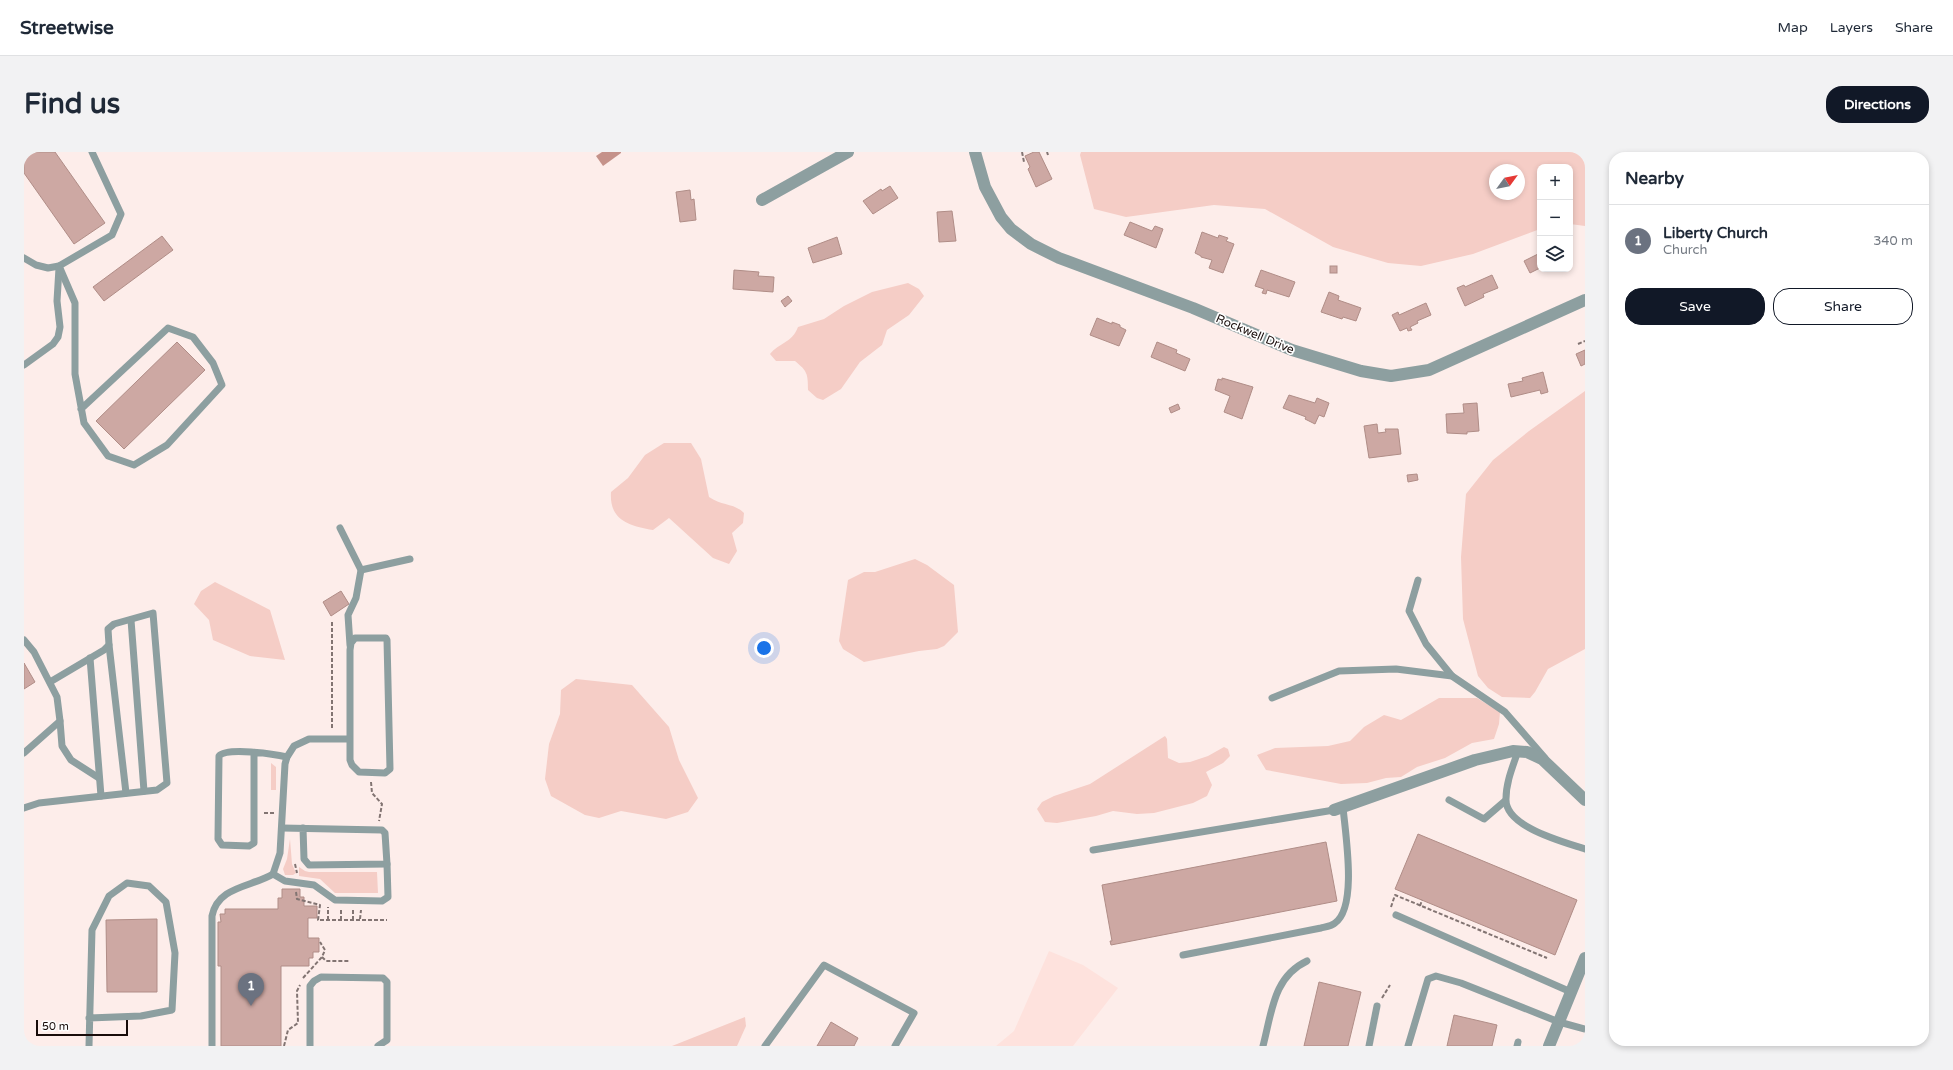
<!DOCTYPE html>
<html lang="en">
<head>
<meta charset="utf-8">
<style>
	body { margin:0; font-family:"Varela Round",sans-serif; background:#f2f2f3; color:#1f2937 }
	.controls { position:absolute; right:12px; top:12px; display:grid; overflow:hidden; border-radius:8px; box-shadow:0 2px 6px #0003 }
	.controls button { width:36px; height:36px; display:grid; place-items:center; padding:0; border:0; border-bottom:1px solid #e0e1e3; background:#fff; color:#1f2937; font:20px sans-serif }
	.compass { position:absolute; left:1465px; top:12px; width:36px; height:36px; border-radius:50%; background:#fff; box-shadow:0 2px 6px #0003; rotate:57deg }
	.scale { position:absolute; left:12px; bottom:10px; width:92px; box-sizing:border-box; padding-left:4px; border:2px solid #180c0a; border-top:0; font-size:11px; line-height:14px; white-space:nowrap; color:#180c0a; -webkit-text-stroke:3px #fefefe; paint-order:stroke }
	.you { position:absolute; left:740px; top:496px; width:14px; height:14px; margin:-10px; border:3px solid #fff; border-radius:50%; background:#1a73e8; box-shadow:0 0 0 6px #1a73e833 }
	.badge { display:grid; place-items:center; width:26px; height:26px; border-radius:50%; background:#111827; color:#fff; font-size:13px; font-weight:700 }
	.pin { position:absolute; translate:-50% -33px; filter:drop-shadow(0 1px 2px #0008) }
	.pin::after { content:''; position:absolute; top:21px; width:14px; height:12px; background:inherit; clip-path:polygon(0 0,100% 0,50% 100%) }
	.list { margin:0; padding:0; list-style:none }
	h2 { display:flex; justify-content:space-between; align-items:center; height:52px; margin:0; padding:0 16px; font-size:17px }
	h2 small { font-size:13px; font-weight:400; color:#747a83 }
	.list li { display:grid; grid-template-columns:26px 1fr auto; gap:12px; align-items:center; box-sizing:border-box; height:72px; padding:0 16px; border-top:1px solid #e0e1e3 }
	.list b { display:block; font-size:15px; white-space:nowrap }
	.list p { margin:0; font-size:13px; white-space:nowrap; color:#747a83 }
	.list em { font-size:13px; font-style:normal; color:#747a83 }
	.actions { display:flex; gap:8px; padding:12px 16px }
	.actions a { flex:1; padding:9px 0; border:1px solid #111827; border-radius:16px; text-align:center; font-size:14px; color:#111827 }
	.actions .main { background:#111827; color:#fff }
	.icon { flex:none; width:22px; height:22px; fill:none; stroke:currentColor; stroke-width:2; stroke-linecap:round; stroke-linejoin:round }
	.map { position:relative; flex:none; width:1561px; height:894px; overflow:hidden; border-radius:16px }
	header { display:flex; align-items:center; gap:24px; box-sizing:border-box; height:56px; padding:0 20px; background:#fff; border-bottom:1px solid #e0e1e3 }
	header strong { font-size:19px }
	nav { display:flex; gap:22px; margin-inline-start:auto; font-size:14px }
	.intro { display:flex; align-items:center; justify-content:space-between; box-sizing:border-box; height:96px; padding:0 24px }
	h1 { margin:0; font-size:28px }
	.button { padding:10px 18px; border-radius:16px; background:#111827; color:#fff; font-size:14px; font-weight:700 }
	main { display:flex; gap:24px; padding:0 24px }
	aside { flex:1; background:#fff; border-radius:16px; box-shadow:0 2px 6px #0003 }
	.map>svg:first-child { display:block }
	.built { fill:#fee2dd }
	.green { fill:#f5cdc6; fill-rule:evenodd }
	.water { fill:#c5928a }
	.building { fill:#cda8a3; stroke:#b08d87 }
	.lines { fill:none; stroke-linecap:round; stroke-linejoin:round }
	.path { stroke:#827472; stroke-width:2; stroke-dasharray:4 2; stroke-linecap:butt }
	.lane { stroke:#8d9fa0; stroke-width:7 }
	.street { stroke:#8d9fa0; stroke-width:12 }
	.labels { text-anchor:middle; stroke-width:3.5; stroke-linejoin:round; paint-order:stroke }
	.street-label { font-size:12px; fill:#180c0a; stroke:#fefefe }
</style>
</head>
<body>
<header>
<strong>Streetwise</strong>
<nav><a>Map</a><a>Layers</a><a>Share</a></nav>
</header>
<div class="intro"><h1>Find us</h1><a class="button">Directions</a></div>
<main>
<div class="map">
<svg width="1561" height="894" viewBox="0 0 1561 894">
	<rect width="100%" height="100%" fill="#fdedea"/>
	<polygon class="built" points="1025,799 1059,813 1094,836 1049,894 972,894 990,879"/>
	<g class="green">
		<path d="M1057 0H1561V74L1546 72V15H1516V77L1449 102 1397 114 1364 111 1309 95 1241 57 1190 53 1102 65 1070 57 1056 3ZM1471 18H1495V42H1471Z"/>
		<path d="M884 131 895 137 900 144 885 163 863 178 858 193 836 210 817 237 799 248 793 246 784 238C784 221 783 219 771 209H752L746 202C756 190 768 191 774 175L800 167 820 154 848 140Z"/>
		<polygon points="1561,239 1561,497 1524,517 1511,540 1506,546 1478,545 1464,536 1454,524 1439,467 1437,405 1442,342 1469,308 1505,279"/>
		<path d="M640 291H667L677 307 685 345C698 354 710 351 720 361L719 371 708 381 713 399 705 412 689 406 645 366 629 378C605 374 585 368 587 340L604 326 621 303Z"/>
		<polygon points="891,407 903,413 930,433 934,480 920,494 913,497 895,499 840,510 819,497 815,489 824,428 840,420 851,420"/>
		<polygon points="191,430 246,458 261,508 226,504 189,488 185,468 170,452 177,439"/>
		<polygon points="552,527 608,533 645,575 655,608 674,646 664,660 642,667 597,659 575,666 561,663 527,644 521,627 525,592 536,562 537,538"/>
		<polygon points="1415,546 1453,546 1476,560 1475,572 1470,587 1448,591 1421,606 1393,615 1377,625 1362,626 1343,631 1317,632 1242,618 1233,603 1251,596 1304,594 1326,589 1340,575 1360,563 1377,568"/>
		<polygon points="1141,584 1143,587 1144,606 1155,611 1166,610 1184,604 1200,595 1204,597 1206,604 1199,611 1182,620 1188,633 1183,644 1169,651 1130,661 1113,662 1089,659 1072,664 1033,671 1021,670 1013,657 1018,650 1030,644 1066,632"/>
		<polygon points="247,611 252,615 252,638 247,638"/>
		<polygon points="266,687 268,712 272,721 269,723 261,723 259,717 263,707"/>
		<polygon points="275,715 281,719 285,720 353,720 354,741 311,741 296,727 275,724"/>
		<polygon points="721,865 722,874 713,894 648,894"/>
	</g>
	<polygon class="water" points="578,0 597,0 597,1 579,14 572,4"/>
	<g class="building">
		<polygon points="0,0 31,0 81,71 50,92 0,21"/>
		<polygon points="1010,0 1015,0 1028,27 1012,35 1004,17 1006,15 1001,4"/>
		<polygon points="866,34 874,46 849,62 839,49 857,37 858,39"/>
		<polygon points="666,38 667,48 670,47 672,68 656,70 652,40"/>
		<polygon points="928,59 932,89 915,90 913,60"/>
		<polygon points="1106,70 1128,79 1131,74 1139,77 1132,96 1100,83"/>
		<polygon points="1178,80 1194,86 1195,83 1204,86 1202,89 1210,92 1199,121 1185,116 1188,108 1177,105 1177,104 1171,101"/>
		<polygon points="138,84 149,98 80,149 69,135"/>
		<polygon points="813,85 818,102 789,111 784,96"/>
		<polygon points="1516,101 1516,116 1506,121 1500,109"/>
		<rect x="1306" y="114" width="7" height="7"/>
		<polygon points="710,118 735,120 734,124 750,125 749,140 709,137"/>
		<polygon points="1237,118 1271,130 1265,145 1243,138 1242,142 1238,141 1240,137 1231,134"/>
		<polygon points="1468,123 1474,136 1459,142 1460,145 1441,154 1433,136 1440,133 1441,135"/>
		<polygon points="1305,140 1315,144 1314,148 1337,156 1332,169 1319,165 1318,167 1297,160"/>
		<polygon points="764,144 768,149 761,155 757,149"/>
		<polygon points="1402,151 1407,163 1393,169 1394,171 1386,175 1388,178 1384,179 1383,176 1376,179 1368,163 1374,160 1375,163"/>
		<polygon points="1073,166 1088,172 1088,170 1096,173 1096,175 1102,178 1095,194 1066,183"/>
		<polygon points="153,190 181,218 100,297 72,269"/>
		<polygon points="1133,190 1153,198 1152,201 1166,207 1161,219 1127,205"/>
		<polygon points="1561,198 1561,212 1557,214 1552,202"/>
		<polygon points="1519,220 1524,240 1517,242 1516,238 1487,245 1484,232 1499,229 1498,226"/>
		<polygon points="1198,226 1229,235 1218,267 1200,260 1206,244 1191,238 1194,227 1198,228"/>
		<polygon points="1265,243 1291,251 1293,246 1305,251 1300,265 1295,263 1291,272 1281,267 1282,265 1259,256"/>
		<polygon points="1453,251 1455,279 1443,280 1443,282 1423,281 1422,262 1440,261 1439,252"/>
		<polygon points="1154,252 1156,257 1147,261 1145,256"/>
		<polygon points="1353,272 1354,281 1362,280 1361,277 1374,277 1377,302 1345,306 1340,274"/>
		<polygon points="1393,322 1394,328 1384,330 1383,323"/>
		<polygon points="317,439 325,452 307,464 299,450"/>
		<polygon points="0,511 11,530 0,537"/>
		<polygon points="1394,682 1553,748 1531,803 1371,737"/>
		<polygon points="1302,690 1313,749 1087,793 1086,789 1088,789 1078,733"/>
		<polygon points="258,737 276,737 276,745 280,745 280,754 293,754 293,766 284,766 284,786 295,786 295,800 289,800 289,806 285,806 285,814 257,814 257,894 197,894 197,814 194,814 194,770 197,770 196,762 201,762 201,757 254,757 254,746 258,746"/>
		<polygon points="133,767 133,840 83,840 82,768"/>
		<polygon points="1295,830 1337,840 1324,894 1280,894"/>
		<polygon points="1430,863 1473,873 1468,894 1423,894"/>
		<polygon points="807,870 834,886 830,894 793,894"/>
	</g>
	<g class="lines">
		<g class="path">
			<polyline points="998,0 1000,10"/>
			<polyline points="1023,0 1024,3"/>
			<polyline points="1554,192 1561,189"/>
			<polyline points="308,470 308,577"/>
			<polyline points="347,630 348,641 358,652 355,669"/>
			<polyline points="240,661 250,661"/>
			<polyline points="271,712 273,721"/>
			<polyline points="272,740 273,747 296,753 294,768 363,768"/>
			<polyline points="1396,754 1398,748"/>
			<polyline points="1367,755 1371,743 1523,806"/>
			<polyline points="336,767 337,758"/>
			<polyline points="304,768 304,755"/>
			<polyline points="317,768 317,757"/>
			<polyline points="329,768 329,758"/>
			<polyline points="298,805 302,809 325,809"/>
			<polyline points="279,826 298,805 301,798 296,790"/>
			<polyline points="1358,846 1366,833"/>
			<polyline points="260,894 264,878 274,871 273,839 276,833"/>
		</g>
		<g class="lane">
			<polyline points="0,106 12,113 24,116 35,114 88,83 97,62 68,0"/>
			<polyline points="35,114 51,151 51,222 60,271 84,304 110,313 143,293 198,233 189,211 169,185 144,176 57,257"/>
			<polyline points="0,213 29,192 34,185 36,175 33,149 35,116"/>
			<polyline points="316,376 337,418 332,446 324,463 326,493"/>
			<polyline points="337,418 386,407"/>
			<polyline points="1394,428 1385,459 1402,492 1428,524"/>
			<polyline points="107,468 120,639"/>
			<polygon points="331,486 362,486 363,488 366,617 361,621 335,620 328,613 326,608 326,498 327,491"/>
			<polyline points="0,488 10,500 33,545 36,569 0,601"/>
			<polyline points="85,493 102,641"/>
			<polyline points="66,506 77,644"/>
			<polyline points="1248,546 1315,519 1372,517 1428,524 1481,560 1521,606"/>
			<polyline points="36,569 38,594 47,608 75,626"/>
			<path d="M1494 599C1489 614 1482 630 1482 647 1481 675 1540 690 1561 697"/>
			<path d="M230 601V691L225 694 198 693 194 687 195 604C203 595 250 602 263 605"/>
			<polyline points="1425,648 1460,667 1481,649"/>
			<polyline points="0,656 15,651 133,638 143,631 129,461 90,472 84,477 85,493 80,498 26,530"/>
			<polyline points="258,676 358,678 361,681 363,712 285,713 280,707 279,676"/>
			<polyline points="1069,698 1310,658"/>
			<polyline points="249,722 261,729 290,733 311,748 358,749 364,745 363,712"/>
			<polyline points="1372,763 1547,840"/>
			<path d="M1159 803 1297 776C1301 775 1308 774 1311 771 1334 755 1321 680 1319 655"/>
			<polyline points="65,894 68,778 85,744 103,731 125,734 142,750 151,801 148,858 117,864 65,866"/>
			<path d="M188 894V764C194 734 228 735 249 722L256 701 261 612 263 605 270 594 285 587H325"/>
			<polyline points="286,894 286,834 290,829 297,825 359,826 363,830 363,888 354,894"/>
			<polyline points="741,894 800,813 890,861 871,894"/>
			<path d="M1239 894C1248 860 1249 825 1283 809"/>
			<polyline points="1345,894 1353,854"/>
			<polyline points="1384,894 1404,827 1412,824 1437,831 1535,870 1561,877"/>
			<polyline points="1493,894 1494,890"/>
		</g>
		<g class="street">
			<polyline points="951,0 961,35 977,65 987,77 1007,92 1035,106 1169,156 1268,198 1337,219 1367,224 1405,218 1561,148"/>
			<polyline points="738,48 824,0"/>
			<polyline points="1310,658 1451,608 1489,599 1503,600 1518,607 1561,648"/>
			<polyline points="1525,894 1561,806"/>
		</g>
	</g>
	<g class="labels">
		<g class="street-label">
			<text transform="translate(1231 182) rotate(23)" y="4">Rockwell Drive</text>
		</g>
	</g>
</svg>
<div class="controls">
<button>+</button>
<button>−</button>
<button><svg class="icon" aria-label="layers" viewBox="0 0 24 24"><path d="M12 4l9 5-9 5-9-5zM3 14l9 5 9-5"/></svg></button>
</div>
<svg class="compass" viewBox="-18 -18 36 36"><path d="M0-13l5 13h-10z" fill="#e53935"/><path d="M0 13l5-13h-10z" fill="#747a83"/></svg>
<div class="scale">50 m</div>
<div class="you"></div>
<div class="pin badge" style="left:227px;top:854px;background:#6b7280">1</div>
</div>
<aside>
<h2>Nearby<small></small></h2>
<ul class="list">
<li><span class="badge" style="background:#6b7280">1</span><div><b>Liberty Church</b><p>Church</p></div><em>340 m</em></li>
</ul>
<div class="actions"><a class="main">Save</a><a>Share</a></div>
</aside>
</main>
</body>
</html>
